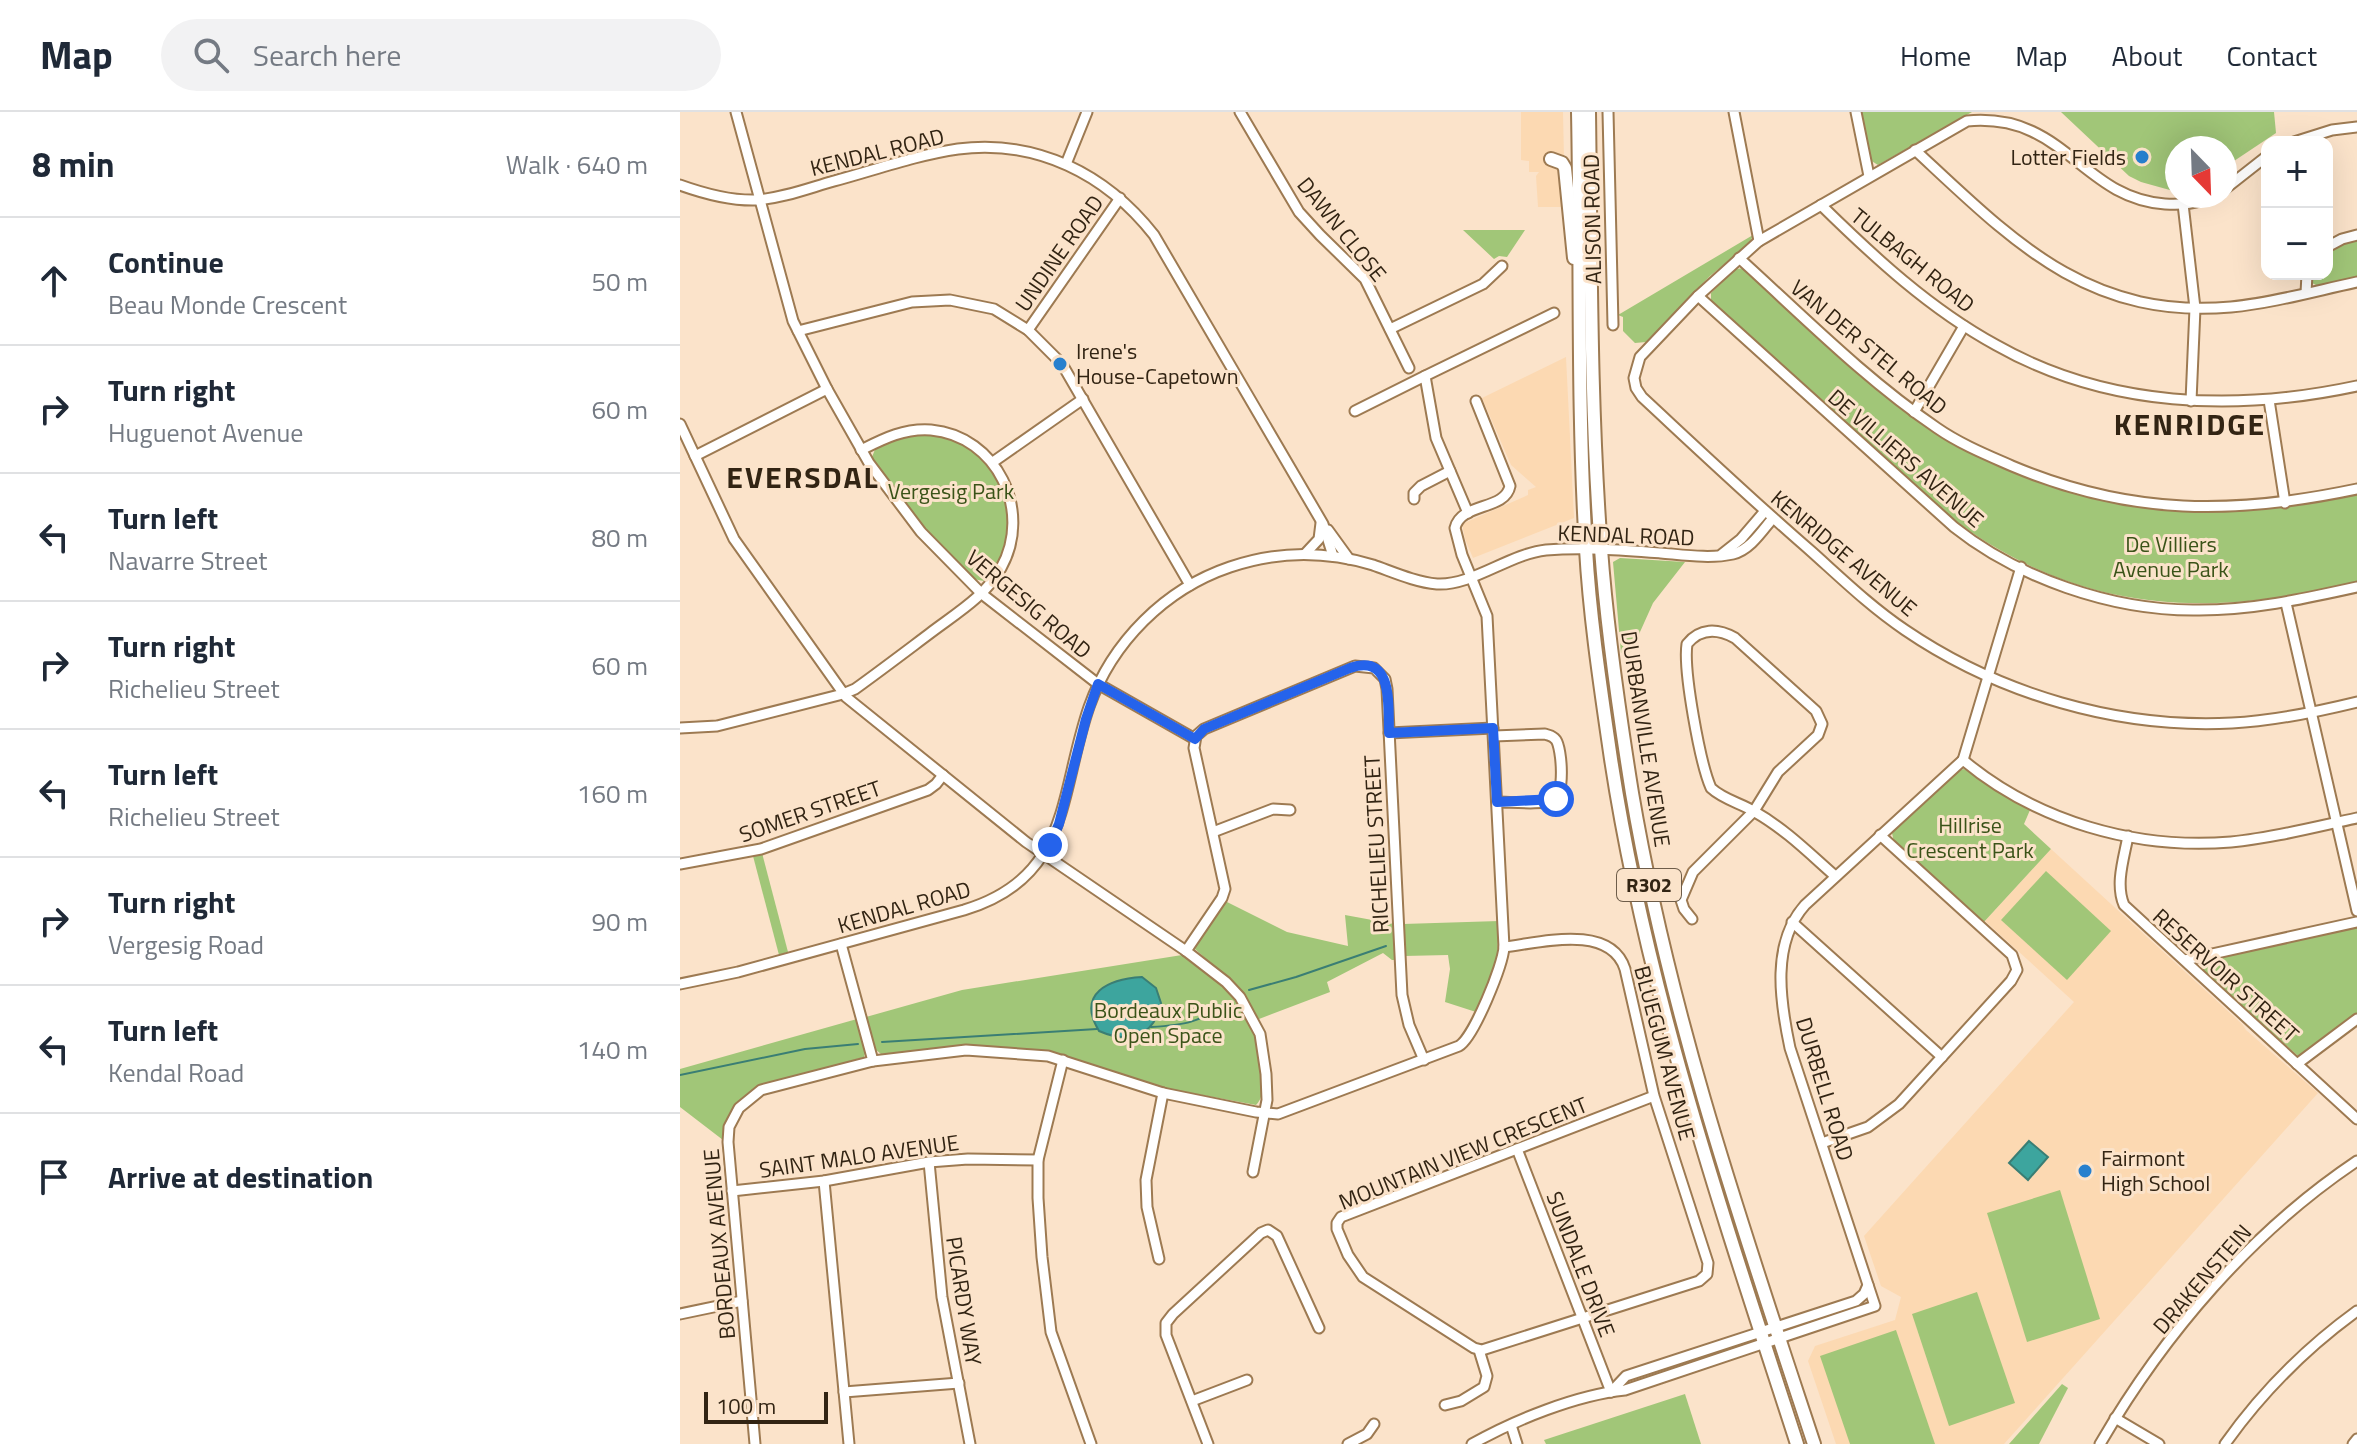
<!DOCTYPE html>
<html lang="en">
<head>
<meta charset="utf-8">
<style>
	body { margin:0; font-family:"Titillium Web",sans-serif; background:#f2f2f3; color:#1f2937 }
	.controls { position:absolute; right:24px; top:24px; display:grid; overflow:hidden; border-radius:16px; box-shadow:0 8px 32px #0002 }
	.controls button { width:72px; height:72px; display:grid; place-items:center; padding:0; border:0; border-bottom:2px solid #e0e1e3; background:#fff; color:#1f2937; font:40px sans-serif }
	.compass { position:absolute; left:1485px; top:24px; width:72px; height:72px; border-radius:50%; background:#fff; box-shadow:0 8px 32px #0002; rotate:157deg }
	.scale { position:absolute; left:24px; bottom:20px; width:124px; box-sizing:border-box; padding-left:8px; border:4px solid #322413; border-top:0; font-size:22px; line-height:28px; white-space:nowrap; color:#322413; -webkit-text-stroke:6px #fbe3ca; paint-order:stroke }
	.stop { position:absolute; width:24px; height:24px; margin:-18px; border:6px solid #2563eb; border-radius:50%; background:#fff }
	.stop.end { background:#2563eb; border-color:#fff; box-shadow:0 2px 8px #0008 }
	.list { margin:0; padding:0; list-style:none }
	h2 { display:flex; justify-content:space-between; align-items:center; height:104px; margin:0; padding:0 32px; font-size:34px }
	h2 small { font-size:26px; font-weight:400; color:#747a83 }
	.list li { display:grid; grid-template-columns:52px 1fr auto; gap:24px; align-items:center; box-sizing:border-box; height:128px; padding:0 32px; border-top:2px solid #e0e1e3 }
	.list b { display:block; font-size:30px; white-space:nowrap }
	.list p { margin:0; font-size:26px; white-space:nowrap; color:#747a83 }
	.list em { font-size:26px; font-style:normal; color:#747a83 }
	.icon { flex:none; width:44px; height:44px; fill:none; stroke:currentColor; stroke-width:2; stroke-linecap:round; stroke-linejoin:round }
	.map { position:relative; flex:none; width:1677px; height:1332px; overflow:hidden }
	header { display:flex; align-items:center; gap:48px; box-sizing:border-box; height:112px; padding:0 40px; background:#fff; border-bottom:2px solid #e0e1e3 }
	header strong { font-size:38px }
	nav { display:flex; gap:44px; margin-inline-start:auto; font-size:28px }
	.search { width:560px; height:72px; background:#f2f2f3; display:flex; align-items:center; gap:20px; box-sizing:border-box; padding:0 28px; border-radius:44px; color:#747a83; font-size:30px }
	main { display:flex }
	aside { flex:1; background:#fff }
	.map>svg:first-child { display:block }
	.built { fill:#fcd9b2 }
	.green { fill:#a1c678 }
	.water { fill:#3da59e; stroke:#3a7e74; stroke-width:2 }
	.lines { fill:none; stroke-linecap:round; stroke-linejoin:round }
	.stream { stroke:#3a7e74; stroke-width:2 }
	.minor-casing { stroke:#9d7a52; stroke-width:13 }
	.major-casing { stroke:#9d7a52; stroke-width:16 }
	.minor { stroke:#fff; stroke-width:9 }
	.major { stroke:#fff; stroke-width:12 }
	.route { stroke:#2563eb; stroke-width:10 }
	.poi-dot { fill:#2780ce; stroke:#fbe3ca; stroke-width:3 }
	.labels { text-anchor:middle; stroke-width:6; stroke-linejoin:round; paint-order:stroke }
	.shield { fill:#fbe3ca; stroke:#6e5d4a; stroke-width:2 }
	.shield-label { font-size:20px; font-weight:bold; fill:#322413 }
	.street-label { font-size:22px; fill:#322413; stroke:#fbe3ca }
	.poi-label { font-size:22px; fill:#322413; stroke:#fbe3ca; text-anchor:start }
	.park-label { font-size:22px; fill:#3a5318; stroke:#fbe3ca }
	.district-label { font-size:30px; font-weight:bold; letter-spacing:2px; fill:#322413; stroke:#fbe3ca }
</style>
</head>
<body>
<header>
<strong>Map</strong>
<div class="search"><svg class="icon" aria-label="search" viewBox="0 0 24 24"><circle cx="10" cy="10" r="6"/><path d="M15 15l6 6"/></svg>Search here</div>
<nav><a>Home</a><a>Map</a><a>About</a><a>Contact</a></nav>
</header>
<main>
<aside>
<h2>8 min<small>Walk · 640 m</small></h2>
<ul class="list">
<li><svg class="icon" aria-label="ahead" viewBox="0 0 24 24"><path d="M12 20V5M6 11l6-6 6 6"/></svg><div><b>Continue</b><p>Beau Monde Crescent</p></div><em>50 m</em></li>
<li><svg class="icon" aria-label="right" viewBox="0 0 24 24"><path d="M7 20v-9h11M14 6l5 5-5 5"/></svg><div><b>Turn right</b><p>Huguenot Avenue</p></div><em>60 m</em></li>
<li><svg class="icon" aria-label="left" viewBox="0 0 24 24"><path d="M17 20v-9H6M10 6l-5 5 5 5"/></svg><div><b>Turn left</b><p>Navarre Street</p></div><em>80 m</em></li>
<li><svg class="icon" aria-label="right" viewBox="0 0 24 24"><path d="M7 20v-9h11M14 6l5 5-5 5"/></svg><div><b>Turn right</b><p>Richelieu Street</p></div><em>60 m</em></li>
<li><svg class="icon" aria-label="left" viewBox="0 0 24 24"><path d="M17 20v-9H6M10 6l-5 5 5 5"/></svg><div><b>Turn left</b><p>Richelieu Street</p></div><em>160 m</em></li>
<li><svg class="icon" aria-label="right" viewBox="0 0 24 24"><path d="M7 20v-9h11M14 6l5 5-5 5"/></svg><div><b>Turn right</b><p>Vergesig Road</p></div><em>90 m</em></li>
<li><svg class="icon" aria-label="left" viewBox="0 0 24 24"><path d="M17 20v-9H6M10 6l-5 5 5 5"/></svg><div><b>Turn left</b><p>Kendal Road</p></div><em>140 m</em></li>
<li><svg class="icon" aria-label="arrive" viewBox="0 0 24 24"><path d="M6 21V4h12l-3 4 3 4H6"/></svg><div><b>Arrive at destination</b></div></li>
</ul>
</aside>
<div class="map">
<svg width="1677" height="1332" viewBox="0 0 1677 1332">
	<rect width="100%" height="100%" fill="#fbe3ca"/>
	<g class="built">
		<polygon points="841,0 883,0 885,95 858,95 856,64 859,60 849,60 849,49 841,48"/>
		<polygon points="886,245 894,406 793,446 785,427 782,412 848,383 848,378 856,375 831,353 802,286"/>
		<polygon points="1371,737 1562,912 1566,918 1638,981 1324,1332 1156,1332 1128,1249 1135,1234 1215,1208 1221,1185 1201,1174 1184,1124 1394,890 1305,809"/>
	</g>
	<g class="green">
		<polygon points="1180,0 1292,0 1198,53 1190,48"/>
		<polygon points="1381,0 1594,0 1596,21 1545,55 1545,36 1497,36 1497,80 1461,70 1449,64"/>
		<polygon points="783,118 845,118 827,145 819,144 814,147"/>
		<polygon points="1073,123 1070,131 1030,164 966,230 955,231 943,219 943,205 938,203"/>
		<polygon points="1677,126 1677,166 1638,174 1632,171 1630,162 1647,162 1647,139 1655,134"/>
		<path d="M1064 156C1116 197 1159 249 1212 289 1240 311 1270 326 1301 341 1317 349 1333 358 1350 365 1453 409 1570 406 1677 381V470C1520 508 1392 501 1261 398L1040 198 1031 188V181L1056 157Z"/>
		<path d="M239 322C300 325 333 368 327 426 325 442 318 460 304 469L293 467 240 412 192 345 196 335 222 324Z"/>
		<polygon points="940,446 1005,450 973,491 951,540 941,541 933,450"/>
		<polygon points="1284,657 1350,698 1344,712 1371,737 1303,811 1214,730 1212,721 1214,715 1276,659"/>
		<polygon points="82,741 108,840 99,843 73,744"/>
		<polygon points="1366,759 1431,819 1387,868 1321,808"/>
		<polygon points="545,789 607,820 668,834 665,803 714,812 716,848 712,848 703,841 647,870 650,880 579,907 559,876 515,837 517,829"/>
		<polygon points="819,809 817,848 796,900 765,890 770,857 768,843 724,844 723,812"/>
		<polygon points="1677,814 1677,903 1618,944 1520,857 1524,848"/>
		<path d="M502 843C550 875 579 903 581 964 582 976 584 985 576 993L479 975 369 940 285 933 201 942 195 937 186 905 282 878Z"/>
		<path d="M177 907 186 938 184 945 76 976C56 988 46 1005 43 1028L0 995V957Z"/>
		<polygon points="1380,1078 1420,1207 1347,1230 1307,1101"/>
		<polygon points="1297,1180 1335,1291 1269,1314 1232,1202"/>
		<polygon points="1216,1218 1255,1332 1170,1332 1140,1244"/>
		<polygon points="1382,1272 1388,1276 1359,1332 1329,1332"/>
		<polygon points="1005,1282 1021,1332 866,1332 864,1328"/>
	</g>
	<g class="water">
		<path d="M462 865 476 876 481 891C474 925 449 932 419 919 396 881 429 867 462 865Z"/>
		<polygon points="1349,1029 1368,1045 1348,1068 1329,1051"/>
	</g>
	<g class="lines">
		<g class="stream">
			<polyline points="569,878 616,865 706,834"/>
			<path d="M471 915C504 913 520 911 546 890"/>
			<polyline points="202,930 417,917"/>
			<polyline points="0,963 125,937 178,932"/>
		</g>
		<defs>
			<g id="minor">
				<polyline points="56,0 113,209 147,277 189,351 241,420 302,482 418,572 515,627"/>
				<polyline points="560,0 619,100 640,123 685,167 729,256"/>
				<polyline points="928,0 933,213"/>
				<polyline points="1054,0 1079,129"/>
				<polyline points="1176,0 1189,64"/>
				<polyline points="1614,30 1652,18 1677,15"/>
				<path d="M1235 38C1331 127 1407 208 1551 195 1593 191 1635 179 1677 170"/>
				<polyline points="386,52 407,0"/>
				<path d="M0 73C25 82 51 89 77 88 103 86 129 76 154 69 195 58 236 43 278 37 357 27 426 62 474 123L643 412 653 444"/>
				<polyline points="1545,77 1587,44"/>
				<path d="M1533 84C1517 92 1502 93 1485 92 1401 86 1385 0 1287 9L1079 129 1069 138 1018 184 960 245 954 266 956 276 962 285C1018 337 1074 390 1132 440 1162 467 1191 495 1225 518 1319 582 1438 617 1552 611 1594 609 1636 600 1677 590"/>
				<polyline points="1503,92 1515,196 1511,289"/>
				<path d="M1141 93C1194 145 1250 197 1316 233 1427 296 1556 300 1677 274"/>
				<polyline points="1647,135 1662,127 1677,123"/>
				<path d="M1059 146C1123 204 1185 267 1257 316 1280 332 1307 343 1332 354 1451 404 1554 403 1677 377"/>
				<polyline points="1626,181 1627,162"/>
				<path d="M1018 184 1274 415C1338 466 1431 498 1513 498 1569 499 1623 487 1677 475"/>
				<polyline points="710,217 803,172 822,154"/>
				<polyline points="348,218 440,86"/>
				<polyline points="118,219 232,190 270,188 314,197 348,218 382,252 510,473"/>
				<polyline points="745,264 874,201"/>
				<polyline points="1589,288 1605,391"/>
				<polyline points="675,299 745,264 756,326 788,401"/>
				<polyline points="1234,300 1284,214"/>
				<polyline points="0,312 54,427 166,585 346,730 506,839 546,870 560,885 580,922 586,962 587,988 573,1060"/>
				<polyline points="15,344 147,277"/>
				<polyline points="313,350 403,287"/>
				<polyline points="734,387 734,381 741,374 770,359"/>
				<polyline points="648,418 669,447"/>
				<polyline points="625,442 639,427 641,411"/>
				<polyline points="1042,442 1061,427 1085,399"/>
				<polyline points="1606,491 1677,799"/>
				<path d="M0 616 37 614 163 582 175 577C200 559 225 540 249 522 275 502 305 485 321 456 353 399 317 324 251 318 224 316 203 327 181 338"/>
				<polyline points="709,621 813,616"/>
				<path d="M814 624 865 622C870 624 872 623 876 628 882 637 885 683 874 688 863 693 831 690 817 690"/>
				<path d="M1283 648C1356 709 1455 738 1551 730 1593 726 1635 715 1677 706"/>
				<polyline points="1283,648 1341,455"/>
				<polyline points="533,720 593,697 610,698"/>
				<path d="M1448 724C1444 746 1435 772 1444 793L1677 1007"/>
				<polyline points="0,752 81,737 248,678 256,672 263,663"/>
				<path d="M1012 807 1004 797 1001 788 1013 760 1074 699 1098 660 1138 623 1142 612 1136 599 1055 526C1037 516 1020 516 1007 532 1003 558 1020 651 1031 676 1044 688 1061 691 1075 700 1105 717 1129 741 1154 763"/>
				<polyline points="1112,810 1262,945"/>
				<polyline points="161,832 193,949"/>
				<path d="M824 835C859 831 930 811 945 857L974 984 1028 1151 1027 1162 1019 1169 802 1238 794 1236 683 1165 668 1143 657 1117V1111L661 1105 974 984"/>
				<polyline points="506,839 542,786 545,777 514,636 516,624 524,617 675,554 694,556 705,567 707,577 722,883 729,913 744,948"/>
				<polyline points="1505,848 1677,810"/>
				<path d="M0 872 58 860 284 798C391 766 379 682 409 595 432 530 485 477 550 455 597 439 646 439 693 453 713 460 735 470 757 472 792 474 829 442 866 438 904 435 942 438 981 441 1004 443 1030 447 1053 442 1070 438 1082 419 1093 406"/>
				<polyline points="383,948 358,1048 358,1086 362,1145 371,1220 411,1332"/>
				<polyline points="1617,952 1677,907"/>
				<polyline points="1142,1031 1188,1015 1219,992 1331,869 1337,858 1332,843 1200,723"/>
				<polyline points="837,1037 931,1280"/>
				<polyline points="249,1050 262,1185 290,1332"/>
				<polyline points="144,1069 169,1332"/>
				<polyline points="52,1079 144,1069 249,1050 288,1047 358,1048"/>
				<polyline points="479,1147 467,1095 466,1068 483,981"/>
				<polyline points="0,1202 62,1189"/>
				<polyline points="164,1280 279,1271"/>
				<polyline points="931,1280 946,1264 1176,1189 1184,1182 1188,1173"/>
				<polyline points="512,1289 567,1268"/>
				<polyline points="765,1293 781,1289 804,1275 807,1264 799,1238"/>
				<polyline points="1435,1306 1479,1332"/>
				<polyline points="831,1313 837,1332"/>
				<path d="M75 1332 48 1030 49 1015 59 996 81 978 193 949 286 938 368 944 483 981 576 1000 598 1002 779 934C794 925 823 853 824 835L807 504 782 443 775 416C781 390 825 399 830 374L796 289"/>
				<polyline points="528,1332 486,1223 486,1211 493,1202 581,1121 588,1118 597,1124 639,1216"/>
				<polyline points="668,1332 687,1322 694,1312"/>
				<path d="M792 1332C835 1308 896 1283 945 1278L1195 1194 1110 936C1100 889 1091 831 1125 793L1283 648"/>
				<path d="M1420 1332C1484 1222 1571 1120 1677 1049"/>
				<path d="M1545 1332C1582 1280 1626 1236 1677 1199"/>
				<polyline points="1673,1332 1677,1327"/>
			</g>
			<g id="major">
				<path d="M898 0C901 146 897 292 906 437 910 507 921 578 931 647 967 883 1044 1106 1117 1332"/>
				<path d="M909 0C911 146 910 292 921 437 927 519 939 600 952 681 990 905 1063 1117 1134 1332"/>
				<polyline points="871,47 882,51 885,56 894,146"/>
			</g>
		</defs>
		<use href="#minor" class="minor-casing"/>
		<use href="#major" class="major-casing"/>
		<use href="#minor" class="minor"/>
		<use href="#major" class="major"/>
	</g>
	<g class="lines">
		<path class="route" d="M370 733 379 712 406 607 418 572 515 627 524 617 670 556C714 541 708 594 709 621L813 616 817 690 876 687"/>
	</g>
	<g class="poi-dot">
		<circle cx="1462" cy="45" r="8"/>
		<circle cx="380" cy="252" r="8"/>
		<circle cx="1405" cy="1059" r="8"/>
	</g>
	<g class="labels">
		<rect class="shield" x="937" y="757" width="64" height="32" rx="6"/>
		<g class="shield-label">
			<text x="969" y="780">R302</text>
		</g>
		<g class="street-label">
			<text transform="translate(197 40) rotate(-14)" y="8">KENDAL ROAD</text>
			<text transform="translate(912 107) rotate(-91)" y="8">ALISON ROAD</text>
			<text transform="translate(662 117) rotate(51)" y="8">DAWN CLOSE</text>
			<text transform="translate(379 141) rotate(-55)" y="8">UNDINE ROAD</text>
			<text transform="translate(1233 148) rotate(39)" y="8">TULBAGH ROAD</text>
			<text transform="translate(1189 235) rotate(40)" y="8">VAN DER STEL ROAD</text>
			<text transform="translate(1226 346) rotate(41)" y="8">DE VILLIERS AVENUE</text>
			<text transform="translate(946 423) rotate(2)" y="8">KENDAL ROAD</text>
			<text transform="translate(1164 441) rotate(40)" y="8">KENRIDGE AVENUE</text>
			<text transform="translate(349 492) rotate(40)" y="8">VERGESIG ROAD</text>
			<text transform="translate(966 627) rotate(81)" y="8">DURBANVILLE AVENUE</text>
			<text transform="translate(130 699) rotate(-19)" y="8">SOMER STREET</text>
			<text transform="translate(696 732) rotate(-93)" y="8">RICHELIEU STREET</text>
			<text transform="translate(224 795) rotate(-16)" y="8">KENDAL ROAD</text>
			<text transform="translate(1546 863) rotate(42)" y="8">RESERVOIR STREET</text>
			<text transform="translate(985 941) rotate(75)" y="8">BLUEGUM AVENUE</text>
			<text transform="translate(1145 977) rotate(73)" y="8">DURBELL ROAD</text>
			<text transform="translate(783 1041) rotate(-22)" y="8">MOUNTAIN VIEW CRESCENT</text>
			<text transform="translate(179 1044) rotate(-8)" y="8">SAINT MALO AVENUE</text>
			<text transform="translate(39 1132) rotate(-95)" y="8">BORDEAUX AVENUE</text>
			<text transform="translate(901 1152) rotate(69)" y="8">SUNDALE DRIVE</text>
			<text transform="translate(1522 1167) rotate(-49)" y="8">DRAKENSTEIN</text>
			<text transform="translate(284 1189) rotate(81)" y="8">PICARDY WAY</text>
		</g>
		<g class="poi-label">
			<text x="1446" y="53" text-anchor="end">Lotter Fields</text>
			<text x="396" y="247">Irene's<tspan x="396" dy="25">House-Capetown</tspan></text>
			<text x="1421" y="1054">Fairmont<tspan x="1421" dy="25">High School</tspan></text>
		</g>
		<g class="park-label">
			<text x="271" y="387">Vergesig Park</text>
			<text x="1491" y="440">De Villiers<tspan x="1491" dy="25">Avenue Park</tspan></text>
			<text x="1290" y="721">Hillrise<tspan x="1290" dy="25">Crescent Park</tspan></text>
			<text x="488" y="906">Bordeaux Public<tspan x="488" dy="25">Open Space</tspan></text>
		</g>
		<g class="district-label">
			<text x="1510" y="323">KENRIDGE</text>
			<text x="123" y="376">EVERSDAL</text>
		</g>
	</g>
</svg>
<div class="controls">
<button>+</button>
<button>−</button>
</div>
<svg class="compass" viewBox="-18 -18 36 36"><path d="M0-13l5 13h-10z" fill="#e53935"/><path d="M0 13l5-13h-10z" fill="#747a83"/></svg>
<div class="scale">100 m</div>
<div class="stop" style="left:876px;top:687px"></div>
<div class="stop end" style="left:370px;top:733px"></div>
</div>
</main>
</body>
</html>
